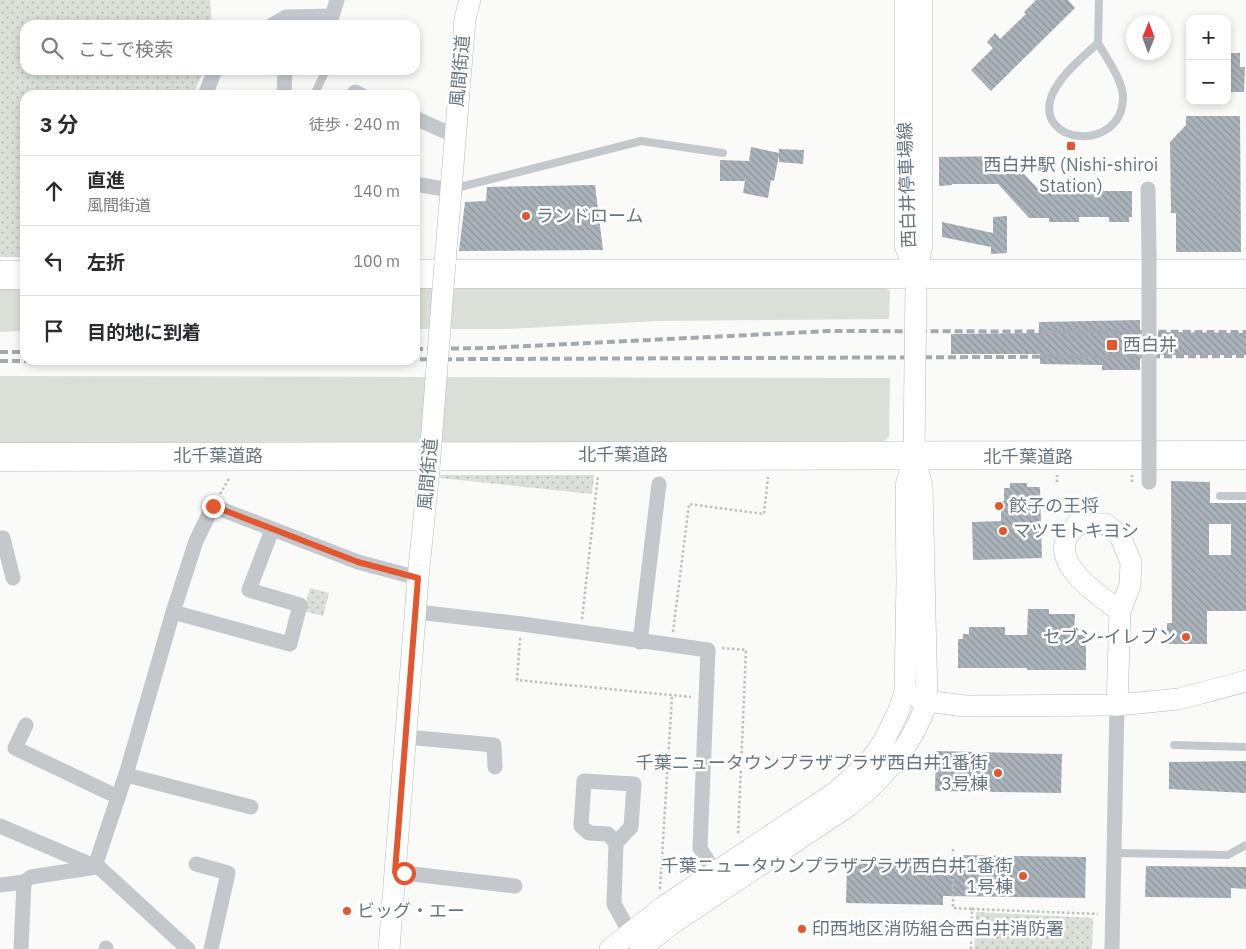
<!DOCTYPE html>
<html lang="ja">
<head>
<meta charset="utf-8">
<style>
	body { margin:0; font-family:"IBM Plex Sans","Noto Sans JP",sans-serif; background:#f7f7f7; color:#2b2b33 }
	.controls { position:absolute; right:15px; top:15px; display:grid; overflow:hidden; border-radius:10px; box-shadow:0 2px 8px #0003 }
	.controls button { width:45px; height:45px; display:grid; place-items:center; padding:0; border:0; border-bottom:1px solid #e1e1e2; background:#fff; color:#2b2b33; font:25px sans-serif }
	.compass { position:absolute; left:1126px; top:15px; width:45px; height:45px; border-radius:50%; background:#fff; box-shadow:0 2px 8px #0003; rotate:1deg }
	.stop { position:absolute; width:15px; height:15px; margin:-11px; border:4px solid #e4572e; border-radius:50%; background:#fff }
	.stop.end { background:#e4572e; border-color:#fff; box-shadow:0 1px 5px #0008 }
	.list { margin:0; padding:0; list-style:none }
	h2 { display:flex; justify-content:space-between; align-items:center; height:65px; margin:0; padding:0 20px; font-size:21px }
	h2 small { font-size:16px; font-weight:400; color:#7c7c81 }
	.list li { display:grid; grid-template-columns:32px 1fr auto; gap:15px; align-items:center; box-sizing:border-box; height:70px; padding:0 20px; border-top:1px solid #e1e1e2 }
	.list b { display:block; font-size:19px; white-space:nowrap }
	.list p { margin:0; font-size:16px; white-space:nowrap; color:#7c7c81 }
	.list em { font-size:16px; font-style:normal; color:#7c7c81 }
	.icon { flex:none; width:28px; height:28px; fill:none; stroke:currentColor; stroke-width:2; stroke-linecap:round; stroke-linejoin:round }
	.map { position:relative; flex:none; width:1246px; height:949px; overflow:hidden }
	.search { position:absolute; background:#fff; box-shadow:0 2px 8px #0003; left:20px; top:20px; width:400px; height:55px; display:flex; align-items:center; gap:12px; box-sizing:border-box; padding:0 18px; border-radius:15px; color:#7c7c81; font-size:19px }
	.panel { position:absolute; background:#fff; box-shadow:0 2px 8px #0003; left:20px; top:90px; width:400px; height:275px; border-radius:15px }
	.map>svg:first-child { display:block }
	.grass { fill:#dadfd7 }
	.park { fill:url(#park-dots) }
	.building { fill:url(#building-back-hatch); fill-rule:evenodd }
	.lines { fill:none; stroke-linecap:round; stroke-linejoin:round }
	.secondary-casing { stroke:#b3babf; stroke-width:22 }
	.highway-casing { stroke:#b4b9bd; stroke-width:29 }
	.path { stroke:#bbbfc2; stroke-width:2.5; stroke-dasharray:2.5 2.5; stroke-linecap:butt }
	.lane { stroke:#c3c8cc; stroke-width:8 }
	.street { stroke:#c3c8cc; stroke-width:15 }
	.secondary { stroke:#fff; stroke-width:21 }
	.highway { stroke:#fff; stroke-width:28 }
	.rail { stroke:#a2aab0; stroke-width:4; stroke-dasharray:8 4; stroke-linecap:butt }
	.secondary-bridge-casing { stroke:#b3babf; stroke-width:22; stroke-linecap:butt }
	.street-bridge { stroke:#c3c8cc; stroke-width:15 }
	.secondary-bridge { stroke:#fff; stroke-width:21 }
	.route { stroke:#e4572e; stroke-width:6 }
	.poi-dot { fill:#e4572e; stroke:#fff; stroke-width:2 }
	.labels { text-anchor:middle; stroke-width:5; stroke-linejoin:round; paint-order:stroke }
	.street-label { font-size:18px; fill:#657683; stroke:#fff }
	.poi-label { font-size:18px; fill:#657683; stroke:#fff; text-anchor:start }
</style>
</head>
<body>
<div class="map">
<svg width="1246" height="949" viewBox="0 0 1246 949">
	<defs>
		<pattern id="park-dots" width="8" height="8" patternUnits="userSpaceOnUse" patternTransform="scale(1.25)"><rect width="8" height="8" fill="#dadfd7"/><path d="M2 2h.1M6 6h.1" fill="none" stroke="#b4b9b4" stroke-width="1.8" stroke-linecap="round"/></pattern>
		<pattern id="building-back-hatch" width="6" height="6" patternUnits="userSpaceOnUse" patternTransform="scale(1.25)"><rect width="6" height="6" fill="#aab3b9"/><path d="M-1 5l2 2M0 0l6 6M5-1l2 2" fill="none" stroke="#8e969c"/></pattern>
	</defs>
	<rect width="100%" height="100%" fill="#fafaf8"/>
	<g class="grass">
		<polygon points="880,284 890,291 889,319 658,321 507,329 415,329 415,285"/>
		<polygon points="0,286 25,286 25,331 0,332"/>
		<polygon points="0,376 890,378 889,437 884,441 0,444"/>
	</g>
	<g class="park">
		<polygon points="0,0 210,0 212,25 25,25 25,70 204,70 193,95 25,95 25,257 0,257"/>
		<polygon points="440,475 594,475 592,494 440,478"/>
		<polygon points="310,588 329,593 323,616 304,611"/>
		<polygon points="976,912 1093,918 1092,949 974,949"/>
	</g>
	<g class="building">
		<polygon points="1036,0 1068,0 1075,8 991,91 971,70 993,48 987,42 995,33 1000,39 1026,14 1024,12"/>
		<polygon points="1227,53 1240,53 1240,67 1245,67 1244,92 1227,92"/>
		<polygon points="1186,116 1240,116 1241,252 1176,252 1176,213 1171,213 1170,142 1186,125"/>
		<polygon points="751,147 779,153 779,149 804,150 803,164 779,162 779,155 774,181 771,180 768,198 743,193 745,181 720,181 720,160 749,161"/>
		<polygon points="1007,156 1040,191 1132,191 1132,217 1129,217 1129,222 1109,222 1109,217 1079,217 1079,222 1049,222 1049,218 1029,218 998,184 952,184 952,185 939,186 939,157"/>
		<polygon points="595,185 603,250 459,251 465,202 486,201 487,187"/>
		<polygon points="1007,216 1007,253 991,254 991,247 942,237 942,222 993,233 993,217"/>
		<polygon points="1140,320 1140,370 1102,370 1102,365 1040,364 1040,354 951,354 951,334 1039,333 1039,322"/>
		<polygon points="1158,332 1246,333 1246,355 1158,355"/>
		<path d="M1171 481 1210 482V503H1246V611H1207V644H1169V638H1167V623H1172ZM1209 524H1231V555H1209Z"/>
		<polygon points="1010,483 1027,483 1027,487 1040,487 1042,558 973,560 972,522 1001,521 1001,501 1004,501 1004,488 1010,488"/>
		<polygon points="1028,609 1049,609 1049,614 1075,614 1074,635 1086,635 1086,670 1027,670 1027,668 958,668 958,639 963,639 963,634 969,634 969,627 1005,627 1005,635 1027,635"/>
		<polygon points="936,751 1062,754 1061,793 935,791"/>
		<polygon points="1246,761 1246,793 1169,789 1169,762"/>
		<polygon points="960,855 1086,857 1085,898 943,896 943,905 846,903 847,863 960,866"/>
		<polygon points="1146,866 1246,867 1246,889 1231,888 1231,898 1145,897"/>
	</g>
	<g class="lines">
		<defs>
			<g id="secondary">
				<polyline points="905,0 905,245 916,274"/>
				<polyline points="445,263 465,19 470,0"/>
				<polyline points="916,287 916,274 922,245 922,0"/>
				<polyline points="914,696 927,701 965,706 1117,705 1179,699 1246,681"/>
				<path d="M1117 705 1120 611 1130 585 1131 562 1120 536 1106 524H1077C1074 529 1067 535 1066 540 1056 568 1101 597 1120 611"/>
				<polyline points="389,949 418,578 429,469"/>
				<polyline points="610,949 663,907 836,792 869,762 884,741 899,710 905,692 907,580 906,486 914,456 915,364"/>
				<path d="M640 949 670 925 850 805C884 778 914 743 927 701L922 486 914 457"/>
			</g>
			<g id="highway">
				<polyline points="415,274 1246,274"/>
				<polyline points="0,275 25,275"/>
				<polyline points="0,457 1246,455"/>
			</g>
		</defs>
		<use href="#secondary" class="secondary-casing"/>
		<use href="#highway" class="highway-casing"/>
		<g class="path">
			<polyline points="1057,482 1057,475"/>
			<polyline points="1132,482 1132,475"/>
			<polyline points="220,494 230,477"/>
			<polyline points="582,619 598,475"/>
			<polyline points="673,632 689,504 764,514 768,477"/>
			<polyline points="520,638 517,680 691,697"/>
			<polyline points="722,648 746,650 738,836"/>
			<polyline points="953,849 953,908 972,909"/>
			<polyline points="660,889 672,696"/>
			<polyline points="971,949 972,909 1098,914"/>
		</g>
		<g class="lane">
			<path d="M1098 43C1107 59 1124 82 1123 99 1121 153 1033 145 1052 95 1061 74 1082 58 1098 43Z"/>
			<polyline points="1098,43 1099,0"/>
			<polyline points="314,95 326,70"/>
			<polyline points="452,189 641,141 723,153"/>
			<polyline points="1220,496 1246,496"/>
			<polyline points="1174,745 1246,747"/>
			<polyline points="1114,853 1228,855 1246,845"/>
		</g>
		<g class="street">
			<polyline points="272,25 286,17 332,16 337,0"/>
			<polyline points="355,92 361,95"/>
			<polyline points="205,95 215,70"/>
			<polyline points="284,95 285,70"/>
			<polyline points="415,118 455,136"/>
			<polyline points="415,184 450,190"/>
			<polyline points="1148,189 1149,255"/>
			<polyline points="0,538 3,538 13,578"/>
			<polyline points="173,612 290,644 300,605 249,590 272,530"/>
			<polyline points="417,612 522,624 708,650 700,848 715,873"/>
			<polyline points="640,642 659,484"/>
			<polyline points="26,725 15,748 118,797"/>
			<polyline points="406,737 494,745 495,767"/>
			<polyline points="126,775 251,807"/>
			<polyline points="0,826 101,869 188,949"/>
			<polyline points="616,843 608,834 589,833 581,826 584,781 634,784 631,827 616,843 614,904 634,940"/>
			<polyline points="196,864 228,873 211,949"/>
			<polyline points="95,866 127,771 173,612 196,541 213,506 358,562 418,578"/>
			<polyline points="395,872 515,886"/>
			<polyline points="0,885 24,882 31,877 96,867"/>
			<polyline points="21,949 24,882"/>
			<polyline points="106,949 106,948"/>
			<polyline points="1112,949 1117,705"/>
		</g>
		<use href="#secondary" class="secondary"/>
		<use href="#highway" class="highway"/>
		<g class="rail">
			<polyline points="415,349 488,348 830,331 1246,332"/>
			<polyline points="0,352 25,352"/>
			<polyline points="0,361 1246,356"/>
		</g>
		<defs>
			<g id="secondary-bridge">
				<polyline points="915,364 916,287"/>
				<polyline points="429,469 445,263"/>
			</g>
		</defs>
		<use href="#secondary-bridge" class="secondary-bridge-casing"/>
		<polyline class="street-bridge" points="1149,482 1149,255"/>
		<use href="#secondary-bridge" class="secondary-bridge"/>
	</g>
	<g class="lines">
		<polyline class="route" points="213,506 358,562 418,578 395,872 404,873"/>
	</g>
	<g class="poi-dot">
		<rect x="1066" y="141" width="10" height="10" rx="2.5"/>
		<circle cx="526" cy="216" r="5"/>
		<rect x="1106" y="339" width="12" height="12" rx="2.5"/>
		<circle cx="999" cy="506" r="5"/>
		<circle cx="1003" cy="531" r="5"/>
		<circle cx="1186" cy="637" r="5"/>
		<circle cx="998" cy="773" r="5"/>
		<circle cx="1023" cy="876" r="5"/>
		<circle cx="347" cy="911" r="5"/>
		<circle cx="802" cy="929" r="5"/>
	</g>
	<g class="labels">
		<g class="street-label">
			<text transform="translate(460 71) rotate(-85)" y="6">風間街道</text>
			<text transform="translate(907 185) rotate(-92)" y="6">西白井停車場線</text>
			<text x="623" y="461">北千葉道路</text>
			<text x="218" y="462">北千葉道路</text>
			<text x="1028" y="463">北千葉道路</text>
			<text transform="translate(428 474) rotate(-85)" y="6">風間街道</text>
		</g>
		<g class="poi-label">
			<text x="1071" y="171" text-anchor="middle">西白井駅 (Nishi-shiroi<tspan x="1071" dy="21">Station)</tspan></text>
			<text x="536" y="222">ランドローム</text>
			<text x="1123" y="351">西白井</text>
			<text x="1009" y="512">餃子の王将</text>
			<text x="1013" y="537">マツモトキヨシ</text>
			<text x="1176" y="643" text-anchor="end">セブン-イレブン</text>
			<text x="988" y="769" text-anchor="end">千葉ニュータウンプラザプラザ西白井1番街<tspan x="988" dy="21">3号棟</tspan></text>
			<text x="1013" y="872" text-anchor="end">千葉ニュータウンプラザプラザ西白井1番街<tspan x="1013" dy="21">1号棟</tspan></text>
			<text x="357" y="917">ビッグ・エー</text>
			<text x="812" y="935">印西地区消防組合西白井消防署</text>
		</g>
	</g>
</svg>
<div class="controls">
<button>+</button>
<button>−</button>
</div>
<svg class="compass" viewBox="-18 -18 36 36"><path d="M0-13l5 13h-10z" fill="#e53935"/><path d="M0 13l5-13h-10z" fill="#7c7c81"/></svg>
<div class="stop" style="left:404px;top:873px"></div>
<div class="stop end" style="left:213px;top:506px"></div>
<div class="search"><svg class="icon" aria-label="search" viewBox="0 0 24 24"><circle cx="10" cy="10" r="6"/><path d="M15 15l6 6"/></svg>ここで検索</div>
<section class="panel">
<h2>3 分<small>徒歩 · 240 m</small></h2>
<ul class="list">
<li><svg class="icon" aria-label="ahead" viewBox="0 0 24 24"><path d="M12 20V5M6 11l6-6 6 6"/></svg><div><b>直進</b><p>風間街道</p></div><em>140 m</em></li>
<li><svg class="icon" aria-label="left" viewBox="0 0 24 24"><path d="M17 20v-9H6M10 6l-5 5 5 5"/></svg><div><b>左折</b></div><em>100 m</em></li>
<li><svg class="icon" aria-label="arrive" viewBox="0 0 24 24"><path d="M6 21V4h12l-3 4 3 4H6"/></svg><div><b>目的地に到着</b></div></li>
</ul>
</section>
</div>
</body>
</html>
